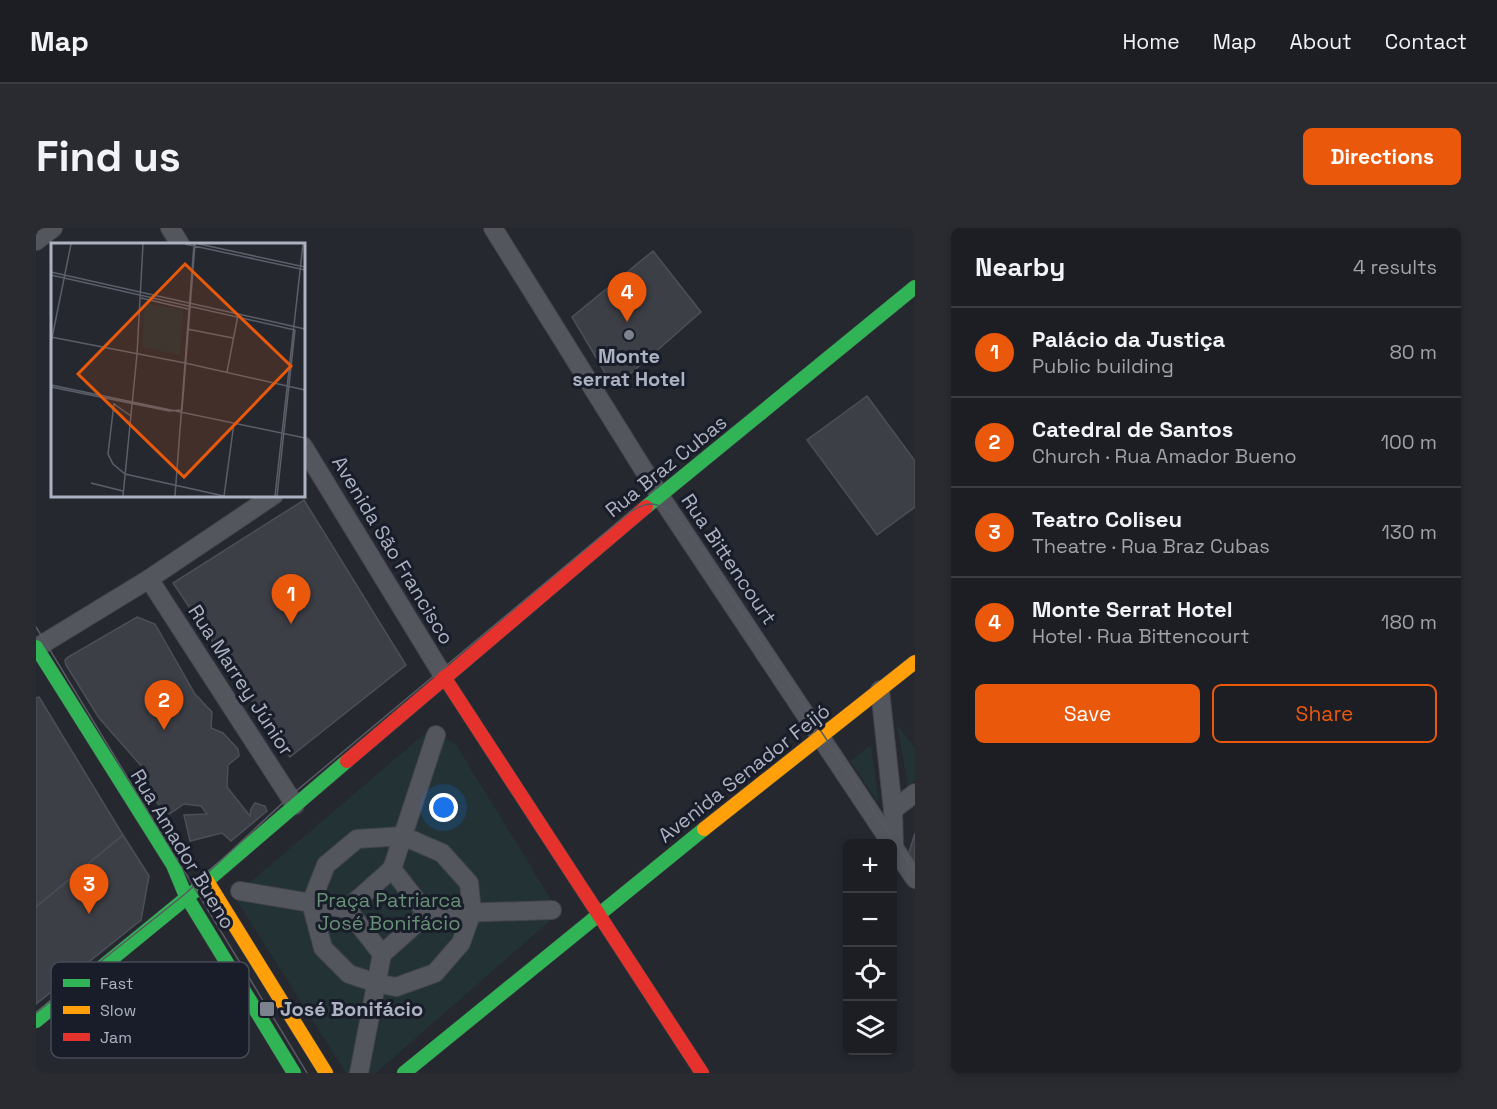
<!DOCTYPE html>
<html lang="en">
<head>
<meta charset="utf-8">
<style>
	body { margin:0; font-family:"Space Grotesk",sans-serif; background:#292b30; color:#f1f3f6 }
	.controls { position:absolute; right:18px; bottom:18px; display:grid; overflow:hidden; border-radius:9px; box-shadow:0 3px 9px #0003 }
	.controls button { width:54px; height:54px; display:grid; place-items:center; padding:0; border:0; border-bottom:2px solid #3a3c41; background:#1c1e23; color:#f1f3f6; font:30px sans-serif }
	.you { position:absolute; left:408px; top:580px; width:21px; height:21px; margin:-15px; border:4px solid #fff; border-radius:50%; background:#1a73e8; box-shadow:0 0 0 9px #1a73e833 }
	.badge { display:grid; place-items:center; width:39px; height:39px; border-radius:50%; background:#ea580c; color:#fff; font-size:20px; font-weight:700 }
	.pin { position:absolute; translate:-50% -50px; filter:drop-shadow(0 2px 3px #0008) }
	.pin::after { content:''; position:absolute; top:32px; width:21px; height:18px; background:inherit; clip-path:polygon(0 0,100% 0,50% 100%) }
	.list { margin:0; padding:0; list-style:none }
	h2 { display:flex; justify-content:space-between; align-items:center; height:78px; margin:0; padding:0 24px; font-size:26px }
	h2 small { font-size:20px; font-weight:400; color:#a0a2a6 }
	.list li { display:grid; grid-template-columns:39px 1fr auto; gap:18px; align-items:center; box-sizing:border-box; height:90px; padding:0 24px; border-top:2px solid #3a3c41 }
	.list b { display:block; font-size:22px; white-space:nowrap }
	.list p { margin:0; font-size:20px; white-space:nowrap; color:#a0a2a6 }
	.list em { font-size:20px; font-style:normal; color:#a0a2a6 }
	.actions { display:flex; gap:12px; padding:18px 24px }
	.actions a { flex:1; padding:14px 0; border:2px solid #ea580c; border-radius:9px; text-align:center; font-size:21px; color:#ea580c }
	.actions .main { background:#ea580c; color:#fff }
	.icon { flex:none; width:33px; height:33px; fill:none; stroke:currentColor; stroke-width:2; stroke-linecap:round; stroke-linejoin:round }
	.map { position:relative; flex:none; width:879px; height:845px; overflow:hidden; border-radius:9px }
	header { display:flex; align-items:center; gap:36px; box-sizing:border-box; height:84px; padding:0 30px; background:#1c1e23; border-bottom:2px solid #3a3c41 }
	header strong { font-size:28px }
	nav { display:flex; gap:33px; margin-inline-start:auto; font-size:21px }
	.intro { display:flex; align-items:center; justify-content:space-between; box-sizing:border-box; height:144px; padding:0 36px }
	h1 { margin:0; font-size:42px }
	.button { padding:15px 27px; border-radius:9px; background:#ea580c; color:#fff; font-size:21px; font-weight:700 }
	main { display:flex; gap:36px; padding:0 36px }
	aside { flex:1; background:#1c1e23; border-radius:9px; box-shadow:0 3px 9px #0003 }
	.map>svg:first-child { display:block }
	.green { fill:#223235 }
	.building { fill:#3c3f46; stroke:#4c4f58; stroke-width:1.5 }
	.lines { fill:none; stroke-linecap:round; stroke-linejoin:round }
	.street-casing { stroke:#42444a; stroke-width:20 }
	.fast-casing { stroke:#42444a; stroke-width:15 }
	.slow-casing { stroke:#42444a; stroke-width:15 }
	.jam-casing { stroke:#42444a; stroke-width:15 }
	.street { stroke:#54565e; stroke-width:18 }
	.fast { stroke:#30b455; stroke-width:14 }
	.slow { stroke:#ff9f0a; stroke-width:14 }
	.jam { stroke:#e5322d; stroke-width:14 }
	.tram { stroke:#575a61; stroke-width:1.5 }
	.poi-dot { fill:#7d828f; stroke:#181d29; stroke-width:2 }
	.labels { text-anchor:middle; stroke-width:6; stroke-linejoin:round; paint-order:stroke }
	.poi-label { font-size:20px; font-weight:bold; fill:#adb2c2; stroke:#181d29 }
	.street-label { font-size:20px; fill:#adb2c2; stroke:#181d29 }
	.park-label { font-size:20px; fill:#669175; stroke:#181d29 }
	.inset-road { fill:none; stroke:#5b5f6a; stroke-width:1.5 }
	.view { fill:#e8590c; fill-opacity:0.15; stroke:#e8590c; stroke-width:3 }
	.inset-edge { fill:none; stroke:#adb2c2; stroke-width:3 }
	.key { fill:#181d29; stroke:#454a57; stroke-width:1.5 }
	.key-label { font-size:16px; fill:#adb2c2 }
</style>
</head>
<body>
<header>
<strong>Map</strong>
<nav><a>Home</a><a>Map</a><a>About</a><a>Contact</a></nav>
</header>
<div class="intro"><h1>Find us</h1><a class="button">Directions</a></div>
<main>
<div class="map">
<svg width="879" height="845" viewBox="0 0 879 845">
	<rect width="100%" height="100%" fill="#25282f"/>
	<g class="green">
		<polygon points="861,497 879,520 879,552 872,558"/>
		<polygon points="395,504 419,515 516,673 516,691 340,845 310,845 198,668 387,507"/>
		<polygon points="835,517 843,576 814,533"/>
	</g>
	<g class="building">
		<polygon points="617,23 665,84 578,160 536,89"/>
		<polygon points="831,168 879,233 879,279 841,307 771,212"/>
		<polygon points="268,272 370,437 254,529 137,355"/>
		<polygon points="101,389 119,396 159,466 176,484 175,500 187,505 202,521 203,528 192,537 191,559 214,588 215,581 219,575 229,578 231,583 195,613 186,605 154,613 148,587 171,586 165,578 148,576 132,587 112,564 116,559 105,554 108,541 63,490 30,437 29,432 32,429"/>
		<polygon points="3,469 87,607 0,679 0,470"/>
		<polygon points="879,605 879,643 871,631"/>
		<polygon points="87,607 113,648 105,692 0,776 0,679"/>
	</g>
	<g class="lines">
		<defs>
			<g id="street">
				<polyline points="134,0 144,16"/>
				<polyline points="457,0 624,268 879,651"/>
				<polyline points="0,13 17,0"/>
				<polyline points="267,218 408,449"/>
				<polyline points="113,351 259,577"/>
				<polyline points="0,420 113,351 238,267"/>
				<polyline points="844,462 857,582 858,618"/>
				<polyline points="857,582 879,565"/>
				<polygon points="367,608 406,625 433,655 436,684 425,715 399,745 360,759 340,755 313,746 287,720 275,675 290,637 321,611"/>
				<polyline points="356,641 400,507"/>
				<polyline points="204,663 311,681"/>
				<polyline points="391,686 516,682"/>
				<polyline points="323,845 346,726 391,686 356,641 311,681 346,726"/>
			</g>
			<g id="fast">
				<polyline points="610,279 879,59"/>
				<polyline points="0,419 137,637 149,666 258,845"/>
				<polyline points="0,793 171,653 311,533"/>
				<polyline points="368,845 668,601"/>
			</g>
			<g id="slow">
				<polyline points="668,601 879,434"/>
				<polyline points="171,653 290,845"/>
			</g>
			<g id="jam">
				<polyline points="408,449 666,845"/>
				<polyline points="311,533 610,279"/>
			</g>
		</defs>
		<use href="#street" class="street-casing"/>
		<use href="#fast" class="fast-casing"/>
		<use href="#slow" class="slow-casing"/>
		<use href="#jam" class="jam-casing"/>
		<use href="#street" class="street"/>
		<use href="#fast" class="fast"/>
		<use href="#slow" class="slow"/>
		<use href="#jam" class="jam"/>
		<g class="tram">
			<polyline points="0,399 271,845"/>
			<path d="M0 785 149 666 253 569 594 284C601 280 607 276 616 276 644 278 673 333 686 355L879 644"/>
		</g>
	</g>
	<g class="poi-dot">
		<circle cx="593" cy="107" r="6"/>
		<rect x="223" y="773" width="16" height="16" rx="3"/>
	</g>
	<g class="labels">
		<g class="poi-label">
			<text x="593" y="135">Monte<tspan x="593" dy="23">serrat Hotel</tspan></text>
			<text x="244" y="788" text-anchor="start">José Bonifácio</text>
		</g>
		<g class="street-label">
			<text transform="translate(630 238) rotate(-39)" y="7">Rua Braz Cubas</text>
			<text transform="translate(357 322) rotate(59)" y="7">Avenida São Francisco</text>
			<text transform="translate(693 331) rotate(56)" y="7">Rua Bittencourt</text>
			<text transform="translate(205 452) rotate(57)" y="7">Rua Marrey Júnior</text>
			<text transform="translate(708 545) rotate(-38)" y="7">Avenida Senador Feijó</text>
			<text transform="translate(147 621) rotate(59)" y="7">Rua Amador Bueno</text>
		</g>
		<g class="park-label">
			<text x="353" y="679">Praça Patriarca<tspan x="353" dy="23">José Bonifácio</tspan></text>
		</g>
	</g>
	<g transform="translate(15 15)">
		<rect width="254" height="254" fill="#25282f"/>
		<path d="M94 60 132 67 129 112 91 104Z" fill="#223235"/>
		<path class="inset-road" d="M134 1 254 27M148 1 254 24M0 29 254 86M0 32 244 87 226 253M90 55 137 66M136 86 182 95M0 94 134 120M0 100 20 1M86 111 92 1M134 120 254 147M176 129 187 72M0 142 254 195M0 144 118 168 131 167 144 1M63 160 57 211 62 221 74 231 173 253 183 180M63 161 80 173M40 240 72 248M72 253 86 111M124 253 143 1M224 253 252 1"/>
		<path class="view" d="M134 21 240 123 133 234 27 131Z"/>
		<rect width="254" height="254" class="inset-edge"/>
	</g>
	<rect x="15" y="734" width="198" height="96" rx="9" class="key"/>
	<rect x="27" y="751" width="27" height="8" fill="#30b455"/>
	<rect x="27" y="778" width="27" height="8" fill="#ff9f0a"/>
	<rect x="27" y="805" width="27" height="8" fill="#e5322d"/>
	<g class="key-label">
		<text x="64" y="761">Fast</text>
		<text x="64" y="788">Slow</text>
		<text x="64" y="815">Jam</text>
	</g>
</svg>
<div class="controls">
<button>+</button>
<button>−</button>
<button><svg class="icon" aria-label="locate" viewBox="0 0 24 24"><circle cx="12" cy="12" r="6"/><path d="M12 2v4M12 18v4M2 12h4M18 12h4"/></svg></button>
<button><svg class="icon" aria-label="layers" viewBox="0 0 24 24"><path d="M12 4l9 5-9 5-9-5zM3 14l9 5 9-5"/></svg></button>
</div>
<div class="you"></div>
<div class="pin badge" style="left:255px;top:396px">1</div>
<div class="pin badge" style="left:128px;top:502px">2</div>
<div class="pin badge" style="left:53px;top:686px">3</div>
<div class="pin badge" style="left:591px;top:94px">4</div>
</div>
<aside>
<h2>Nearby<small>4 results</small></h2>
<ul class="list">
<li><span class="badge">1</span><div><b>Palácio da Justiça</b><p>Public building</p></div><em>80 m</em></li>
<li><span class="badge">2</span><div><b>Catedral de Santos</b><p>Church · Rua Amador Bueno</p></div><em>100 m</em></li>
<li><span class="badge">3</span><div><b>Teatro Coliseu</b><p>Theatre · Rua Braz Cubas</p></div><em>130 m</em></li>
<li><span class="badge">4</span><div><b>Monte Serrat Hotel</b><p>Hotel · Rua Bittencourt</p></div><em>180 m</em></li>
</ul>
<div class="actions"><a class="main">Save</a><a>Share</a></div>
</aside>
</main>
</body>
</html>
